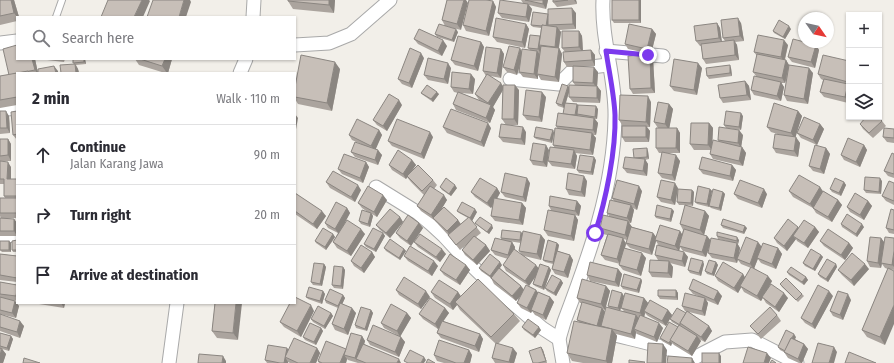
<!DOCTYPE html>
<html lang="en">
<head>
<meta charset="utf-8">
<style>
	body { margin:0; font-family:"Fira Sans Condensed",sans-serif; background:#f2f2f3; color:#2b2b33 }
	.controls { position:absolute; right:12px; top:12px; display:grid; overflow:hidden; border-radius:0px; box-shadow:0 1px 3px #0004 }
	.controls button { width:36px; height:36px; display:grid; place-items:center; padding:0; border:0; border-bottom:1px solid #e1e1e2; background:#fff; color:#2b2b33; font:20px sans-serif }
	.compass { position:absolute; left:798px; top:12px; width:36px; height:36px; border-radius:50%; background:#fff; box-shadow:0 1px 3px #0004; rotate:124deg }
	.stop { position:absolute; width:12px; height:12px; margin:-9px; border:3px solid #7c3aed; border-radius:50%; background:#fff }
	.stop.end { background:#7c3aed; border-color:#fff; box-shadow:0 1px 4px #0008 }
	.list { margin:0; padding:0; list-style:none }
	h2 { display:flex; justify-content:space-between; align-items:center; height:52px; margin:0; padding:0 16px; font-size:17px }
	h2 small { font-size:13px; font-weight:400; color:#7c7c81 }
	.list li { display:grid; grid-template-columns:26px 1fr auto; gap:12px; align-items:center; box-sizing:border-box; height:60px; padding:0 16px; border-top:1px solid #e1e1e2 }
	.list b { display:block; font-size:15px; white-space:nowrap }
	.list p { margin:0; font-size:13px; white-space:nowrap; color:#7c7c81 }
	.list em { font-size:13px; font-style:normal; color:#7c7c81 }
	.icon { flex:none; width:22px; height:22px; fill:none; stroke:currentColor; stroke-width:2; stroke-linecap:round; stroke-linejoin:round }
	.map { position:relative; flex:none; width:894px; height:363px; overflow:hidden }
	.search { position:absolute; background:#fff; box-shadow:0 1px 3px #0004; left:16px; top:16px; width:280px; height:44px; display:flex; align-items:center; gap:10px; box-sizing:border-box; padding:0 14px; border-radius:0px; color:#7c7c81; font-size:15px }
	.panel { position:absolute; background:#fff; box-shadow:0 1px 3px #0004; left:16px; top:72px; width:280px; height:232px; border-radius:0px }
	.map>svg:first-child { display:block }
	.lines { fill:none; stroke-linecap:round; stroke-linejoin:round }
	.service-casing { stroke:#a9a9a9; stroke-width:8 }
	.minor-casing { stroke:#a9a9a9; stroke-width:15 }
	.service { stroke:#fff; stroke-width:6 }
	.minor { stroke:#fff; stroke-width:13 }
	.wall { fill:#aba49e; fill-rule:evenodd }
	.shaded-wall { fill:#8b8681 }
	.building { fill:#c7bfb8; stroke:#8b8681 }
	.route { stroke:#7c3aed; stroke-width:5 }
</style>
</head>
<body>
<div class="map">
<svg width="894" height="363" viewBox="0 0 894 363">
	<rect width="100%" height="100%" fill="#f2efe9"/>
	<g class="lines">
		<defs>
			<g id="service">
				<polyline points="56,17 62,0"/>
				<polyline points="0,239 17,239"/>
			</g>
			<g id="minor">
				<polyline points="253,17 254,0"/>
				<polyline points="0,43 17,41"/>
				<polyline points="295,45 329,43 351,34 390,0"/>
				<polyline points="606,51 663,56"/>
				<polyline points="240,73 246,59"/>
				<polyline points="510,79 559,84 574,69 608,65"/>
				<polyline points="0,110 15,108"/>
				<polyline points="376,187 418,213 431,224 444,236 468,262 493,286 542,328 559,339"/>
				<path d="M600 331C632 340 664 345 694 358L725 342 752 340 797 363"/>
				<polyline points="169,363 177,303"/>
				<path d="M563 363 559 339 564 322C589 256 614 188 615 117 616 78 601 40 603 0"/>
			</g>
		</defs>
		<use href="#service" class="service-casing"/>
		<use href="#minor" class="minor-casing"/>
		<use href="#service" class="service"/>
		<use href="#minor" class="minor"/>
	</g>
	<g class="wall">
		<polygon points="0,0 14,0 19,17 17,17 17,21 0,25"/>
		<polygon points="335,0 334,13 293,9 288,1"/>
		<polygon points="447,0 461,30 445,26 442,20"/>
		<polygon points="521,0 548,0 546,9 529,5 532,9 529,22 502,18 498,13 523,3"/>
		<polygon points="553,0 576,0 577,4 557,7 553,2"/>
		<polygon points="612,0 641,0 641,23 614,23 612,20"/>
		<polygon points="493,1 496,7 489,36 466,31 463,25"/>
		<polygon points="576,13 576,29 559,30 561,32 559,48 562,54 559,82 541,80 538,75 538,79 523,77 519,72 520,65 517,75 507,72 503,67 530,50 528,48 540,36 541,28 533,27 531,25 548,14"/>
		<polygon points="717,23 720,28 722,42 725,41 723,38 741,23 744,41 735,42 737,45 739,60 706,64 703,59 701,46 700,46 696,41"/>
		<polygon points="526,24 529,29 525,48 497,42 493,37"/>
		<polygon points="652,29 656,34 651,54 628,49 625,44"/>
		<polygon points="791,29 785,39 774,33 773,31"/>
		<polygon points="579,31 582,36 583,51 591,50 595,55 595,66 581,66 598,72 597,86 601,91 600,103 573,102 569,97 569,91 566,103 577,104 578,105 598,109 597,119 595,119 598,123 596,135 593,135 596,138 593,155 575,153 577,156 575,169 552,166 548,161 555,148 553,145 554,133 552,143 536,139 534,137 553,130 554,133 558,129 556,126 563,114 565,104 564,108 558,106 556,103 568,86 569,88 575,85 573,82 573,67 567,67 564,62 565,52 562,48"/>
		<polygon points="458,32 454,42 437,37 435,34"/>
		<polygon points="414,39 447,46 442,56 418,44"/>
		<polygon points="481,42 484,47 478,71 455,65 451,60"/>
		<polygon points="788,45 785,60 786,60 789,65 813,73 808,104 787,101 784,95 787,78 785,83 781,83 784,87 781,101 754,95 751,90 756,76 753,72 757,56 754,52"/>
		<polygon points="816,45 819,50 815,68 792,62 788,57"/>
		<polygon points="501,49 504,54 501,78 490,76 503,87 519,90 518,125 506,125 502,119 503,90 493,107 495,110 490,123 456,110 453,104 458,93 454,92 451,87 475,79 473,94 461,93 481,101 479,100 475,94 486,76 483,71"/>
		<polygon points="650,54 653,59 655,93 633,94 630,89"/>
		<polygon points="424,58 412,88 402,84 398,79"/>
		<polygon points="35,59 38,73 17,73 17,105 0,108 0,76 9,75"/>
		<polygon points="46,59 65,59 64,62 47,60"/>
		<polygon points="73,59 85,59 86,64 76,65 78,69 79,73 61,73 74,64"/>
		<polygon points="135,59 172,59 168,73 165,73 139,65"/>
		<polygon points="849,61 849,100 848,103 824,97 820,92 823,80 821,79 818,74"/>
		<polygon points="451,68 448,84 428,80 424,75"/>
		<polygon points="702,68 697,95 674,91 670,86"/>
		<polygon points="731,68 732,76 709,79 707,76"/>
		<polygon points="340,69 332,111 298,104 295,99 295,97"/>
		<polygon points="745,81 749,86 751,100 723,103 720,98"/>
		<polygon points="421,93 439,94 433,102 423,95"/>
		<polygon points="546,97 542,122 527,120 523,115"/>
		<polygon points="651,102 650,127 647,127 650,131 649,142 625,142 622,137 622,125 619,120"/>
		<polygon points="669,104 673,109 669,128 677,128 680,133 680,153 664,153 680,161 675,181 662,178 658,173 662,153 659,153 656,148 658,128 654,122"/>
		<polygon points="402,105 387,131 377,125 373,120"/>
		<polygon points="0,111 9,116 10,133 0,134"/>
		<polygon points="17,111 17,140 13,135"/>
		<polygon points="798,111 802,116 795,137 800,143 798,157 776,153 773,148 784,136 771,132 767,127"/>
		<polygon points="743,116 741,130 726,128 724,125"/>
		<polygon points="882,121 886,126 873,138 863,129 860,124"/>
		<polygon points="709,123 713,128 712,144 719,142 718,140 743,135 741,147 742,147 746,153 743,166 713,159 710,154 711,150 694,150 690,144"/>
		<polygon points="820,124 824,129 817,145 801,138 797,133"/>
		<polygon points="443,127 491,128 484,147 447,133"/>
		<polygon points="894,129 894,143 887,142 883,137"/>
		<polygon points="379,130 382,135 375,149 382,155 378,165 355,157 351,152 361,144 352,140 349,135"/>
		<polygon points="526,132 525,145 503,142 499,137"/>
		<polygon points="433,137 424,159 392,146 388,141"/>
		<polygon points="0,139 8,139 11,144 11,161 0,161"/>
		<polygon points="864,145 867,150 860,167 844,160 841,155"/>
		<polygon points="826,148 830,154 824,174 813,171 809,166"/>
		<polygon points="549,150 547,167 533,165 530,160"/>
		<polygon points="648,151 649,159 645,160 648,164 647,176 627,173 623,168 634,158"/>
		<polygon points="894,154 894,178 888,176 884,171"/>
		<polygon points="412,160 416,165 411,172 433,180 437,185 434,189 447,200 440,211 458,220 461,224 468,218 459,213 457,211 477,212 472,221 471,220 481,233 476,237 486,245 490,251 477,265 465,255 462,250 466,245 460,250 448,235 437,223 434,220 421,211 417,206 424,195 411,182 407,177 406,179 392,170 389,165"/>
		<polygon points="596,160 593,175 579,173 577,170"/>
		<polygon points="0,161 11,167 11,179 17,179 17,218 1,218 14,219 17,223 17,236 0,236 0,218 1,218 0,216 0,198 5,198 4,196 4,184 0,184"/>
		<polygon points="366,162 369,167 363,183 342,174 338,169"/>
		<polygon points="732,165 736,170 733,181 703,174 699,169"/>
		<polygon points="587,181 585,197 569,195 566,189"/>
		<polygon points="882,181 881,194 866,193 864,190"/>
		<polygon points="326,182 361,190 355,202 330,188"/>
		<polygon points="844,182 846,185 841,196 832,192 830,189"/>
		<polygon points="530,183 526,202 505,197 501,192"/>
		<polygon points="894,183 894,205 886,201 882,196"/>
		<polygon points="440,187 457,188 451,196 442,190"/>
		<polygon points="820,187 823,191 838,200 842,205 832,222 816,213 813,208 793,197 789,191"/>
		<polygon points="497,188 500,193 497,199 522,203 526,208 523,225 495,221 491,216 493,205 491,208 475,197 471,192"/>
		<path d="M678 188V189L692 190 694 192 693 206 685 205 705 211 709 216 704 235 707 236 711 241 706 257 683 251 680 247 679 251 684 252 688 257 685 267 670 263 673 267 672 278 652 277 649 272 661 261 658 260 655 255 659 246 656 241 652 255 630 248 626 244 625 248 646 258 641 276 623 270 619 265 620 264 605 260 601 255 607 235 603 234 600 228 610 217 607 213 614 201 612 198 642 191 637 210 633 208 634 210 631 223H629L632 227 653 233 656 237 680 231 682 234 683 230 680 224 685 205H679L677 202 678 189 675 205 661 202 657 197ZM623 239 627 240 626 243Z"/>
		<polygon points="710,189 712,191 710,202 723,192 725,194 721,211 711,208 709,206 709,207 697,204 695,202"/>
		<polygon points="295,193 326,216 317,229 295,214"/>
		<polygon points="734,194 767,194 762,208 738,199"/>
		<polygon points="387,200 377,217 372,214 373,216 370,227 361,224 359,221 369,213 362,208 358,203"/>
		<polygon points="577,201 581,206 579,216 575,215 578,220 574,241 548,236 544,230 551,210 549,206"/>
		<polygon points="868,201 872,206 864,220 850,212 847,207"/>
		<polygon points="347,208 350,213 345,222 365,234 351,256 337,248 333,242 338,233 328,228 325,223"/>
		<polygon points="894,210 894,234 889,233 886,228"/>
		<polygon points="674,211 671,222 656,218 655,216"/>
		<polygon points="400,217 403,222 390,238 380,230 376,225"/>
		<polygon points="419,223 423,228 411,246 400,238 396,233"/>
		<polygon points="475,223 493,228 489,234 477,225"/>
		<polygon points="841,224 864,227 857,237 842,227"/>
		<polygon points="721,225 747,228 744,234 723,228"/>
		<polygon points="798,227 799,228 815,227 819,232 808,248 797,241 796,239 787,251 777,243 774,238"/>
		<polygon points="383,233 385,236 376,252 366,247 364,244"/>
		<polygon points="333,234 335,237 326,250 316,243 315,241"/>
		<path d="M523 235H541L545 240 541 260 524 256 538 268 549 267 551 270 544 290 535 286 533 284 535 277 529 286 536 290 538 293 550 297 554 302 546 320 535 315 532 311 531 313 521 308 517 303 521 295 516 301 494 284 491 278 481 271 479 268 502 265 500 268 521 286 524 290 529 286 506 271 503 265 508 259 495 255 491 250 502 240 501 238ZM508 241 521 243 519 251 522 255 515 250V247L512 242Z"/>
		<polygon points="717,236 739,240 738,244 737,243 740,248 739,255 761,246 778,248 782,254 776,269 761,263 758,259 754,268 772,281 766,293 788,298 779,312 766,303 763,298 761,301 744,292 741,287 738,293 718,281 715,276 743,274 745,278 751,268 741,264 738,260 737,263 712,258 708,253 731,242 718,239"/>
		<polygon points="881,238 884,243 894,238 894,270 889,269 885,345 867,337 862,330 888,269 885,268 882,264 881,268 870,267 867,261"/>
		<polygon points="17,240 17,252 13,252 12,250"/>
		<polygon points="9,241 11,243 11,252 2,252 0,250"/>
		<polygon points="820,241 849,243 853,248 845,260 824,246"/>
		<polygon points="414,242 446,254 440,262 418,247"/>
		<polygon points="557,243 559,245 558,251 570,255 573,260 568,278 555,274 552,269 553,264 545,262 543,260"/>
		<polygon points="384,248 404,249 406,251 400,260 386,251"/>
		<polygon points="372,252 375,257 364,273 354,266 351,261"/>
		<polygon points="0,254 17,256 17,282 0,280"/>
		<polygon points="821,255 823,257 815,271 805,266 803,263"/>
		<polygon points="404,256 438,266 432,276 408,261"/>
		<polygon points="716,262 718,265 714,276 707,274 705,271"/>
		<polygon points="324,264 326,267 322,286 313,285 311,282"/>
		<polygon points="704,264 701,276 690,273 688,270"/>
		<polygon points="836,264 837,267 828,282 820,277 818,274"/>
		<polygon points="466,265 470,270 460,285 444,275 440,270"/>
		<polygon points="343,267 345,270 343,289 334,288 332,285"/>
		<polygon points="618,269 622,274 619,287 590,281 587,275"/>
		<polygon points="869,269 854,286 842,275 838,270"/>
		<polygon points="787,272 806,277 808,280 804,285 789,275"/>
		<polygon points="641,279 642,281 639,293 623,289 621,286"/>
		<polygon points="561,280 563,283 556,296 547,291 545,288"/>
		<polygon points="0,282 17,285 17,301 12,300 19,306 16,318 0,314"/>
		<polygon points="780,284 802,294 804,296 798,302 782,287"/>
		<path d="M606 286 610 291 605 310 603 309 605 312 609 308 608 306 624 296 644 298 648 303 647 305 668 310 672 315 666 326 648 316 645 313 644 317 663 328 657 342 637 334 636 332 635 339 616 334 617 336 612 363H583L572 361 567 353 579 322 577 320 582 303H580L577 298ZM621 308 624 311H620Z"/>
		<polygon points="689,289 722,296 718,305 706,300 708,303 705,316 689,312 709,326 712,331 705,342 699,339 701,341 692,356 674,345 672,343 671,346 662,341 660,338 678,327 679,326 672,322 670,319 686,313 687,312 685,311 682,306 698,296 693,294"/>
		<polygon points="396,290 430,297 421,309 399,295"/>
		<polygon points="676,290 678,293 678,300 660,299 658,296"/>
		<polygon points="323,291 325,294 322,304 308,299 306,297"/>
		<polygon points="431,292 458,292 461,296 514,314 520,321 498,344 517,353 514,363 495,363 492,358 496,344 460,310 457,305 453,310 435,298"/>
		<polygon points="343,295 345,298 342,304 356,313 348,335 335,330 332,324 338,308 326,303 325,300"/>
		<polygon points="833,296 815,329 805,323 801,318"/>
		<polygon points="851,300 843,320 833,316 830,311"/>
		<polygon points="38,303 65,303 64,308 39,304"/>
		<polygon points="215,303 238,340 217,338 212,331"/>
		<polygon points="445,308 449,313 443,321 480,334 483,339 479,352 441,338 437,333 438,329 423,319 419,314"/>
		<polygon points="371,310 373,313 367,331 356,328 355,325"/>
		<polygon points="314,311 301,337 284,327 280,322"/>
		<polygon points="331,313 333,316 325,329 313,322 311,319"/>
		<polygon points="407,313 411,318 400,336 405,342 399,357 370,345 367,340 397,335 384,328 381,323"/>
		<polygon points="0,314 24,326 20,338 0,331"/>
		<polygon points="777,315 781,321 761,339 750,326"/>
		<polygon points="522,327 541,330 535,338 524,330"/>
		<polygon points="321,328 323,331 316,345 305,340 303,337"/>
		<polygon points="0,333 11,336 13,339 9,351 2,349 6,354 3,363 0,363"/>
		<polygon points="362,336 365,341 364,344 401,363 358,363 348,360 347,359 346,363 319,363 318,361 346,349"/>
		<polygon points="796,337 795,339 804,344 808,349 802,363 799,363 788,358 784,352 780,350 778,347"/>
		<polygon points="541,347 543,350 547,363 533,363"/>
		<polygon points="287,348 288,350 317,348 320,353 316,363 290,363 288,362 288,363 267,363 265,360"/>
		<polygon points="469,350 472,355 470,363 444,363 437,361 434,355"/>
	</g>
	<g class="shaded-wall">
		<polygon points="11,0 14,0 19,17 17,17 14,13"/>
		<polygon points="142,0 149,0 150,1 143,17 134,17"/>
		<polygon points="184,0 190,0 191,2 186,17 179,17"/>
		<polygon points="329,0 335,0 334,13 329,5"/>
		<polygon points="464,0 466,0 468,3 461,30 457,24"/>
		<polygon points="543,0 548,0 546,9 543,4"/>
		<polygon points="574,0 576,0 577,4"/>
		<polygon points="639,0 641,0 641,23 639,20"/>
		<polygon points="493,1 496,7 489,36 486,31"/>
		<polygon points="528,4 532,9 529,22 526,17"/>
		<polygon points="572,8 576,13 576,29 573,24"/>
		<polygon points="548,14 550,16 548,29 546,27"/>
		<polygon points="738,18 741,23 744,41 740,36"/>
		<polygon points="717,23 720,28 722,43 719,38"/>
		<polygon points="526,24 529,29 525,48 522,42"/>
		<polygon points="789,26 791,29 785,39 783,37"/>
		<polygon points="557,27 561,32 558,52 555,47"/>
		<polygon points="456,29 458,32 454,42 452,40"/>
		<polygon points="652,29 656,34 651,54 647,49"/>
		<polygon points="579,31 582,36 583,53 579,47"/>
		<polygon points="443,40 447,46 442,56 438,51"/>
		<polygon points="734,40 737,45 739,60 735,55"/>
		<polygon points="784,40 788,45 784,62 781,57"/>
		<polygon points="481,42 484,47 478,71 474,66"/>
		<polygon points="539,45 541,47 540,52 538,49"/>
		<polygon points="816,45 819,50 815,68 811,62"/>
		<polygon points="520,48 523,54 517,75 514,70"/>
		<polygon points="559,48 562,54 559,82 555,77"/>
		<polygon points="501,49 504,54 501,78 497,73"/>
		<polygon points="591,50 595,55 595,66 592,60"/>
		<polygon points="537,51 541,56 537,74 538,75 538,79 534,74"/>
		<polygon points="421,53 424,58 412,88 409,83"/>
		<polygon points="650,54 653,59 655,93 651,88"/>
		<polygon points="32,59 35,59 38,73 37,73 35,70"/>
		<polygon points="84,59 85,59 86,64 84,62"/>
		<polygon points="165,59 172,59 168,73 167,73 162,66"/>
		<polygon points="786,60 789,65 785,83 782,78"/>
		<polygon points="335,62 340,69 332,111 327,103"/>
		<polygon points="448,63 451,68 448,84 444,79"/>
		<polygon points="698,63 702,68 697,95 694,90"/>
		<polygon points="75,64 78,69 79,73 76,73"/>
		<polygon points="730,65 731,68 732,76 730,73"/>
		<polygon points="54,66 58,71 58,73 56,73"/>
		<polygon points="594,67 598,72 597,88 593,83"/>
		<polygon points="809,68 813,73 808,104 804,99"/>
		<polygon points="471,74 475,79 473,94 469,89"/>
		<polygon points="745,81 749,86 751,100 747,95"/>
		<polygon points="781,82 784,87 781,101 777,96"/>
		<polygon points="501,83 504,88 493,107 495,110 490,123 486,118 491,106 488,103"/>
		<polygon points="848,84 849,86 849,100 848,103 845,97"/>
		<polygon points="515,85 519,90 518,125 514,119"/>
		<polygon points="568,86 570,89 564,108 562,105"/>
		<polygon points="597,86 601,91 600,103 597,98"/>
		<polygon points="437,92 439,94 433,102 431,99"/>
		<polygon points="542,92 546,97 542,122 539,117"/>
		<polygon points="648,96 651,102 650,127 646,122"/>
		<polygon points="399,100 402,105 387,131 383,126"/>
		<polygon points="577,104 579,107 577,114 578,115 577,120 575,117"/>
		<polygon points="669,104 673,109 669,130 665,124"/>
		<polygon points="596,106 598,109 597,119 595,117"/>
		<polygon points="6,111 9,116 10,133 7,128"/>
		<polygon points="798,111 802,116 795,139 791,133"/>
		<polygon points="741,113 743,116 741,130 739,127"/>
		<polygon points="295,114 298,118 295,135"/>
		<polygon points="594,118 598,123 596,135 593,130"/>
		<polygon points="488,123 491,128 484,147 481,142"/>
		<polygon points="709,123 713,128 712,150 708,145"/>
		<polygon points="820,124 824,129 817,145 813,140"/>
		<polygon points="646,126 650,131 649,142 646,137"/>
		<polygon points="523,127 526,132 525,145 521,139"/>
		<polygon points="677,128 680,133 680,153 676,148"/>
		<polygon points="379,130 382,135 375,151 371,146"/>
		<polygon points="553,130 554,133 552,143 550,140"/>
		<polygon points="739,130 743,135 741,148 738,143"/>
		<polygon points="430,132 433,137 424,159 421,154"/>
		<polygon points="592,133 596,138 593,155 590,150"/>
		<polygon points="796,137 800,143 798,157 794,151"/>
		<polygon points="8,139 11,144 11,161 8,155"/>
		<polygon points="546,145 549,150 547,167 543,162"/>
		<polygon points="864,145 867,150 860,167 856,162"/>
		<polygon points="742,147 746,153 743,166 739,161"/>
		<polygon points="647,148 648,151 649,159 647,157"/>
		<polygon points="826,148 830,154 824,174 820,169"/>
		<polygon points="378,150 382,155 378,165 375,160"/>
		<polygon points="574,150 577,156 575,169 571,164"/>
		<polygon points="676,155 680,161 675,181 672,175"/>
		<polygon points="594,157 596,160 593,175 591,172"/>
		<polygon points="645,159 648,164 647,176 643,171"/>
		<polygon points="412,160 416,165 406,179 403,174"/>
		<polygon points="8,162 11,167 11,185 7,179"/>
		<polygon points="366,162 369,167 363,183 360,178"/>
		<polygon points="732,165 736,170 733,181 730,176"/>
		<polygon points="584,176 587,181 585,197 581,192"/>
		<polygon points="527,178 530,183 526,202 523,197"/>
		<polygon points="880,178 882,181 881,194 879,192"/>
		<polygon points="844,182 846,185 841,196 839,193"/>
		<polygon points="675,183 678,188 675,205 671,200"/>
		<polygon points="358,185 361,190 355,202 351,197"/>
		<polygon points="455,185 457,188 451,196 449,194"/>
		<polygon points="639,186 642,191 637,210 634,204"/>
		<polygon points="820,187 823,192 814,209 810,204"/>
		<polygon points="497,188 500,193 491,208 487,203"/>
		<polygon points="710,189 712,191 709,207 707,204"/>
		<polygon points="764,189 767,194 762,208 758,203"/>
		<polygon points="692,190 694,192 693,206 691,203"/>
		<polygon points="723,192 725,194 721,211 719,208"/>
		<polygon points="383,195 387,200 377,217 374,212"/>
		<polygon points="444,195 447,200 435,220 433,218 434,220 431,215"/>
		<polygon points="838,200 842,205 832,222 828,217"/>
		<polygon points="577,201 581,206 579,216 575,211"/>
		<polygon points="868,201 872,206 864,220 860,215"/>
		<polygon points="522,203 526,208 523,225 519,220"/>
		<polygon points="631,205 634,210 631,223 627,218"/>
		<polygon points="347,208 350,213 339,234 335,229"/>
		<polygon points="475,209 477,212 472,221 470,218"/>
		<polygon points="672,209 674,211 671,222 670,219"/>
		<polygon points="322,211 326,216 317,229 313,224"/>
		<polygon points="705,211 709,216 704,235 700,230"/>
		<polygon points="371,213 373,216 370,227 368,224"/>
		<polygon points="575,215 578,220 574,241 571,236"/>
		<polygon points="400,217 403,222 390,238 386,233"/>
		<polygon points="14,219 17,223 17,236 14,231"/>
		<polygon points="458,220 461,225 450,236 447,231"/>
		<polygon points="628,221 632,227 629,240 625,235"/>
		<polygon points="419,223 423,228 411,246 407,241"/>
		<polygon points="862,224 864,227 857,237 856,234"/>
		<polygon points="492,225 493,228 489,234 487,232"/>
		<polygon points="745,226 747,228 744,234 743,232"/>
		<polygon points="798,227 801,232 793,236 796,239 787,251 784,246"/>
		<polygon points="815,227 819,232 808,248 804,243"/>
		<polygon points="361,229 365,234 351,256 347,251"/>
		<polygon points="680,231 683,236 679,246 680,247 679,251 675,246"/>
		<polygon points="521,232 523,235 522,243 520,240"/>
		<polygon points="383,233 385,236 376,252 374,249"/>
		<polygon points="653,233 657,238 652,255 649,249"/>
		<polygon points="333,234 335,237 326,250 325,247"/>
		<polygon points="541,235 545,240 541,260 537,254"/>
		<polygon points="707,236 711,241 706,257 702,252"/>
		<polygon points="737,237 739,240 738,244 737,241"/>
		<polygon points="623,238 626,244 620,264 617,259"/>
		<polygon points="881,238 885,243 881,268 878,263"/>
		<polygon points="9,241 11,243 11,252 9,250"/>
		<polygon points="512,242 515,247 512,260 508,255"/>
		<polygon points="758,242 762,247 754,269 750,264"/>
		<polygon points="557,243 559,245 554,265 553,262"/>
		<polygon points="737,243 740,248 737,263 734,258"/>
		<polygon points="849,243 853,248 845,260 841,255"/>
		<polygon points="486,245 490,251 477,265 473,260"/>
		<polygon points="778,248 782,254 776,269 772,264"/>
		<polygon points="404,249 406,251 400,260 399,258"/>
		<polygon points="442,249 446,254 440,262 436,257"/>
		<polygon points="894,251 894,267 892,265"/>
		<polygon points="372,252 375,257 364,273 361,268"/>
		<polygon points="684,252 688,257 685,267 682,261"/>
		<polygon points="642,253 646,258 641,276 637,270"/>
		<polygon points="570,255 573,260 568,278 564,272"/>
		<polygon points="821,255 823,257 815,271 813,269"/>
		<polygon points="434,261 438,266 432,276 428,271"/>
		<polygon points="669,261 673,267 672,278 668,273"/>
		<polygon points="703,261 704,264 701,276 699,273"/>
		<polygon points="500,262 502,265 491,279 490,276"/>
		<polygon points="716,262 718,265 714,276 712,274"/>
		<polygon points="324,264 326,267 322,286 320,284"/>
		<polygon points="836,264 837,267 828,282 826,279"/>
		<polygon points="865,264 869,269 854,286 851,280"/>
		<polygon points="466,265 470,270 460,285 456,280"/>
		<polygon points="536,265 540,270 529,286 525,281"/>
		<polygon points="343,267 345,270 343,289 341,286"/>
		<polygon points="549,267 551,270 544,290 542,287"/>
		<polygon points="618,269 622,274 619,287 615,282"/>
		<polygon points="743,274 746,279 738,293 734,288"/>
		<polygon points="768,276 772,281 761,301 757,296"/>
		<polygon points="806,277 808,280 804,285 802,282"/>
		<polygon points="641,279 642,281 639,293 637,290"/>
		<polygon points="561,280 563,283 556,296 554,293"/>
		<polygon points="521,286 525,291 516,301 512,296"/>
		<polygon points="606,286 610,291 605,310 601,304"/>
		<polygon points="536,290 540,295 531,310 532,311 531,313 527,308"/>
		<polygon points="676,290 678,293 678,300 676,297"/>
		<polygon points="323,291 325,294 322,304 320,301"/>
		<polygon points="426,291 430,297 421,309 418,304"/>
		<polygon points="718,291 722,296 718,305 714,300"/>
		<polygon points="829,291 833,296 815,329 812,324"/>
		<polygon points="458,292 461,297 455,302 457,305 453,310 450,304"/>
		<polygon points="622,293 624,296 620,311 618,308"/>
		<polygon points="784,293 788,298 779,312 775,307"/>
		<polygon points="848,294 851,300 843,320 840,315"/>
		<polygon points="343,295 345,298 340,309 338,306"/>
		<polygon points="550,297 554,302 546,320 543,315"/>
		<polygon points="644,298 648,303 646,312 644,311 645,313 644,318 640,313"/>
		<polygon points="705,298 708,303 705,316 702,311"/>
		<polygon points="15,301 19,306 16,318 12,313"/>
		<polygon points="61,303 65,303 64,308"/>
		<polygon points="236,303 242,303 238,340 233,333"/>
		<polygon points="311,305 314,311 301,337 297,331"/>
		<polygon points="894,305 894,324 885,345 880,337"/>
		<polygon points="352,308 356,313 348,335 344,329"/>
		<polygon points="445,308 449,313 438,329 435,324"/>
		<polygon points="602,308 606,313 601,331 597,326"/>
		<polygon points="371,310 373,313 367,331 365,329"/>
		<polygon points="668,310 672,315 666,326 662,321"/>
		<polygon points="331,313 333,316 325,329 324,326"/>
		<polygon points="407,313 411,318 400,337 397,331"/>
		<polygon points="636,315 640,320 634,329 636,332 635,339 631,334"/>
		<polygon points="20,321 24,326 20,338 17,332"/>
		<polygon points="659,323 663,328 657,342 654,337"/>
		<polygon points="709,326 712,331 705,342 701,337"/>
		<polygon points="539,327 541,330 535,338 533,335"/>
		<polygon points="321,328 323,331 316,345 314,342"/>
		<polygon points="612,329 617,336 612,363 607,363 606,361"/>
		<polygon points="480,334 483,339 479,352 475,346"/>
		<polygon points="794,334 796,337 787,354 785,351"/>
		<polygon points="11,336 13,339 9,351 7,348"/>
		<polygon points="362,336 365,341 360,360 356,359 358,363 355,358"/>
		<polygon points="697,336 701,341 692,356 688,351"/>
		<polygon points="401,337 405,342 399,357 395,352"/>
		<polygon points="670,341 672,343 671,346 669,343"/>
		<polygon points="663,344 667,350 666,363 662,363"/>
		<polygon points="804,344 808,349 802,363 801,363 798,359"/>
		<polygon points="541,347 543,350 547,363 546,361"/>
		<polygon points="834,347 837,352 834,363 829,363"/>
		<polygon points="287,348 290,353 285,357 288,362 288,363 284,363"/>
		<polygon points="317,348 320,353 316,363 310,363"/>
		<polygon points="513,348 517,353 514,363 510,363 509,362"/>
		<polygon points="2,349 6,354 3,363 0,363 0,355"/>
		<polygon points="346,349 349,354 344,355 347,359 346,363 340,363"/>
		<polygon points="469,350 472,355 470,363 464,363"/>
		<polygon points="719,353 721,356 721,363 719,363"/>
		<polygon points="767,353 771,358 769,363 764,363"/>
		<polygon points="223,356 226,361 226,363 222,363"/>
		<polygon points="424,357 426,360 424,363 421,363"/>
		<polygon points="692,358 695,363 692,363"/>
		<polygon points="399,359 401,363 397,363"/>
	</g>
	<g class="building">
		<polygon points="0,0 11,0 14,13 0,16"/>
		<polygon points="108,0 142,0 134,17 101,17"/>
		<polygon points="153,0 184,0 179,17 147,17"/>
		<polygon points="288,0 329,0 329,5 288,1"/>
		<polygon points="447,0 464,0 457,24 442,20"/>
		<polygon points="469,0 486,0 493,1 486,31 463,25"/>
		<polygon points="500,0 528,4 526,17 498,13"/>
		<polygon points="525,0 543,0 543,4"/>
		<polygon points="553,0 568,0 553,2"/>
		<rect x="612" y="0" width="27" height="20"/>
		<polygon points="572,8 573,24 548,25 548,9"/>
		<polygon points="533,12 548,14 546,26 542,25 542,26 531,25"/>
		<polygon points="496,18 526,24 522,42 493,37"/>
		<polygon points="738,18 740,36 723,38 721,20"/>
		<polygon points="779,20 789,26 783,37 773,31"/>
		<polygon points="717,23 719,38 696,41 694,26"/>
		<polygon points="439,24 456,29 452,40 435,34"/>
		<polygon points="629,24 652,29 647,49 625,44"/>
		<polygon points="542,25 557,27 555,47 539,45"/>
		<polygon points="419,29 443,40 438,51 414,39"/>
		<polygon points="562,31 579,31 579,47 562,48"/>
		<polygon points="530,35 540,36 538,49 528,48"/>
		<polygon points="758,35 784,40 781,57 754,52"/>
		<polygon points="458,36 481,42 474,66 451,60"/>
		<polygon points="793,39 816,45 811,62 788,57"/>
		<polygon points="734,40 735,55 703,59 701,44"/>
		<polygon points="17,45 17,59 32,59 35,70 9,75 3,49"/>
		<polygon points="509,46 520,48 514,70 503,67"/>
		<polygon points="541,46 559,48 555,77 537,74"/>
		<polygon points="486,47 501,49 497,73 483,71"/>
		<polygon points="410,48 421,53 409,83 398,79"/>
		<polygon points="522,49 537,51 534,74 519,72"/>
		<polygon points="591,50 592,60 564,62 563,52"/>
		<polygon points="650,54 651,88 630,89 628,56"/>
		<polygon points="757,54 786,60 782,78 753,72"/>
		<polygon points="301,55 335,62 327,103 295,97 295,87"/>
		<polygon points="823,55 849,61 849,79 848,82 818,74"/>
		<polygon points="428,58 448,63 444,79 424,75"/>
		<polygon points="73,59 84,59 84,62 73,63"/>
		<polygon points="140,59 165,59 162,66"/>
		<polygon points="674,59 698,63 694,90 670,86"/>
		<polygon points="75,64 76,73 61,73 60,65"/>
		<polygon points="730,65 730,73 707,76 706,68"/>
		<polygon points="789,65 809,68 804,99 784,95"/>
		<polygon points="54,66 56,73 38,73 38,69"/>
		<polygon points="573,66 594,67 593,83 573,82"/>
		<polygon points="28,71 29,73 17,73"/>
		<polygon points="452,72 471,74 469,89 451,87"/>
		<polygon points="17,73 17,97 0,100 0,76"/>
		<polygon points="487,74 501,83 488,103 475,94"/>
		<polygon points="754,76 781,82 777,96 751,90"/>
		<polygon points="824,79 848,84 845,97 820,92"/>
		<polygon points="745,81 747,95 720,98 718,85"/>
		<polygon points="562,84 568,86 562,105 556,103"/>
		<polygon points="427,85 437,92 431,99 421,93"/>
		<polygon points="503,85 515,85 514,119 502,119"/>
		<polygon points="569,85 597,86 597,98 569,97"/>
		<polygon points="526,90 542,92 539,117 523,115"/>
		<polygon points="458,92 491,105 486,118 453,104"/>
		<polygon points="389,94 399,100 383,126 373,120"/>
		<polygon points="620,95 648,96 646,122 619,120"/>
		<polygon points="658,102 669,104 665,124 654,122"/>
		<polygon points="565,103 577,104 575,115 563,114"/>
		<polygon points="774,103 798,111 791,133 767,127"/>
		<polygon points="578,105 596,106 595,117 577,114"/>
		<polygon points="451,109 488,123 481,142 443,127"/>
		<polygon points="0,111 6,111 7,128 0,128"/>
		<polygon points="17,111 17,134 13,135 11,112"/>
		<polygon points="726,111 741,113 739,127 724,125"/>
		<polygon points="558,113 594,118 593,130 556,126"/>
		<polygon points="804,117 820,124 813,140 797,133"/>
		<polygon points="866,117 878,117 882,121 869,133 860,124"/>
		<polygon points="357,119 379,130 371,146 349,135"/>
		<polygon points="397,119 430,132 421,154 388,141"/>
		<polygon points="691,123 709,123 708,145 690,144"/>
		<polygon points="501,124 523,127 521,139 499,137"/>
		<rect x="622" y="126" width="24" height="11"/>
		<polygon points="536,127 553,130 550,140 534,137"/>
		<polygon points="719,127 739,130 738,143 718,140"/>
		<polygon points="555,128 592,133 590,150 553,145"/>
		<polygon points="656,128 677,128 676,148 656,148"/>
		<polygon points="884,128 894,129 894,138 883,137"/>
		<polygon points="775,134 796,137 794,151 773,148"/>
		<polygon points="848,138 864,145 856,162 841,155"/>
		<polygon points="0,139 8,139 8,155 0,156"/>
		<polygon points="713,140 742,147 739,161 710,154"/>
		<polygon points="355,142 378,150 375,160 351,152"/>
		<polygon points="533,143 546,145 543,162 530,160"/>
		<polygon points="815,145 826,148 820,169 809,166"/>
		<polygon points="550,147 574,150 571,164 548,161"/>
		<polygon points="647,148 647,157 634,158 633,149"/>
		<polygon points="398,150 412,160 403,174 389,165"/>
		<polygon points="662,152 676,155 672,175 658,173"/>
		<polygon points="892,153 894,154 894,174 884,171"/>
		<polygon points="344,154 366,162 360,178 338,169"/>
		<polygon points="580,155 594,157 591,172 577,170"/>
		<polygon points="625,157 645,159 643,171 623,168"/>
		<polygon points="702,157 732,165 730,176 699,169"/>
		<polygon points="0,161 8,162 7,179 17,179 17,196 4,196 4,179 0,179"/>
		<polygon points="418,165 433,180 422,191 407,176"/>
		<polygon points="333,171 358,185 351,197 326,182"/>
		<polygon points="505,173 527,178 523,197 501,192"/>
		<polygon points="568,173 584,176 581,192 566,189"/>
		<polygon points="799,175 820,187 810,204 789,191"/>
		<polygon points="865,177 880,178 879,192 864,190"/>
		<polygon points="446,178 455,185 449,194 440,187"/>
		<polygon points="480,178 497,188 487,203 471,192"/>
		<polygon points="835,178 844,182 839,193 830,189"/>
		<polygon points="617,180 639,186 634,204 612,198"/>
		<polygon points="661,180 675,183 671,200 657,197"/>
		<polygon points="740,180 764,189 758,203 734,194"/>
		<polygon points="889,181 894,183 894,201 882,196"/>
		<polygon points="368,186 383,195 374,212 358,203"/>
		<polygon points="430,186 444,195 431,215 417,206"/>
		<polygon points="698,186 710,189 707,204 695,202"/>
		<polygon points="678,189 692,190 691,203 677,202"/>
		<polygon points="713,189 723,192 719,208 709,206"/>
		<polygon points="823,191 838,200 828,217 813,208"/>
		<polygon points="295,193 322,211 313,224 295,211"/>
		<polygon points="855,193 868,201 860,215 847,207"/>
		<polygon points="550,196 577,201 575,211 549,206"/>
		<rect x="0" y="198" width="17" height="15"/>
		<polygon points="494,198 522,203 519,220 491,216"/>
		<polygon points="610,200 631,205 627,218 607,213"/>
		<polygon points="336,202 347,208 335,229 325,223"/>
		<polygon points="462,202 475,209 470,218 457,211"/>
		<polygon points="657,205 672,209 670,219 655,216"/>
		<polygon points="685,205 705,211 700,230 680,224"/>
		<polygon points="444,207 458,220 447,231 433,218"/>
		<polygon points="390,209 400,217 386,233 376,225"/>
		<polygon points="891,209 894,210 894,230 886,228"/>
		<polygon points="362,210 371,213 368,224 359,221"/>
		<polygon points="548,210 575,215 571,236 544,230"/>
		<polygon points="847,214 862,224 856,234 841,224"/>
		<polygon points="408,215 419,223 407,241 396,233"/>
		<polygon points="603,215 628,221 625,235 600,228"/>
		<polygon points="469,217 477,227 456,245 448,235"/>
		<polygon points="480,217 492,225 487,232 475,223"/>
		<polygon points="0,218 14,219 14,231 0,231"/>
		<polygon points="723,219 745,226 743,232 721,225"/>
		<polygon points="788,219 798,227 784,246 774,238"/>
		<polygon points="347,220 361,229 347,251 333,242"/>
		<polygon points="804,220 815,227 804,243 793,236"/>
		<polygon points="660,225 680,231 675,246 655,240"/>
		<polygon points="631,227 653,233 649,249 626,243"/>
		<polygon points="323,228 333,234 325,247 315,241"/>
		<polygon points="373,228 383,233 374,249 364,244"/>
		<polygon points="684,229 707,236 702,252 679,246"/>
		<polygon points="828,229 849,243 841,255 820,241"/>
		<polygon points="502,230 521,232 520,240 501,238"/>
		<polygon points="523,231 541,235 537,254 519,251"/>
		<polygon points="717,232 737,237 737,241 717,236"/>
		<polygon points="420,234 442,249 436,257 414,242"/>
		<polygon points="608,234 623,238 617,259 601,255"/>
		<polygon points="474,236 486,245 473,260 462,250"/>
		<polygon points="746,237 758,242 750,264 737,259"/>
		<polygon points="870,237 881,238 878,263 867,261"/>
		<polygon points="885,237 894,238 894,251 892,265 881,263"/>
		<polygon points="495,238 512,242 508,255 491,250"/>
		<polygon points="711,238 737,243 734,258 708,253"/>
		<polygon points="390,239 404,249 399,258 384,248"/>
		<polygon points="17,240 17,250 12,250 12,241"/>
		<polygon points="548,240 557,243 553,262 543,260"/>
		<rect x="0" y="241" width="9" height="9"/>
		<polygon points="763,243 778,248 772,264 757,258"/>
		<polygon points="361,245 372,252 361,268 351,261"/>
		<polygon points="657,245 684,252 682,261 655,255"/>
		<polygon points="410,246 434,261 428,271 404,256"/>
		<polygon points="624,248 642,253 637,270 619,265"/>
		<polygon points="514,249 536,265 525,281 503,265"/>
		<polygon points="811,249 821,255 813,269 803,263"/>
		<polygon points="557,251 570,255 564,272 552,269"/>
		<polygon points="852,253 865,264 851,280 838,270"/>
		<polygon points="0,254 17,256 17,278 0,275"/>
		<polygon points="450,254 466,265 456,280 440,270"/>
		<polygon points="490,254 500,262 490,276 479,268"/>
		<polygon points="691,258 703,261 699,273 688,270"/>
		<polygon points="827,259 836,264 826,279 818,274"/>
		<polygon points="650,260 669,261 668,273 649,272"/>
		<polygon points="709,260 716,262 712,274 705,271"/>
		<polygon points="590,262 618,269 615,282 587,275"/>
		<polygon points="723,262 743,274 734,288 715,276"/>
		<polygon points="314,263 324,264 320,284 311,282"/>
		<polygon points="540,264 549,267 542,287 533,284"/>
		<polygon points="334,266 343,267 341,286 332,285"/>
		<polygon points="751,267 768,276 757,296 740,286"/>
		<polygon points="791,267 806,277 802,282 787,272"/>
		<polygon points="499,268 521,286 512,296 491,278"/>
		<polygon points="888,268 894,271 894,305 880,337 862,330"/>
		<polygon points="624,274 641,279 637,290 621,286"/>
		<polygon points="552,275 561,280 554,293 545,288"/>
		<polygon points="404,277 426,291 418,304 396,290"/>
		<polygon points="786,278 802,294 796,300 780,284"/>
		<polygon points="478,279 514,314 491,337 455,302"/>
		<polygon points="582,279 606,286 601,304 577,298"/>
		<polygon points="693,279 718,291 714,300 689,289"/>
		<polygon points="439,280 458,292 450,304 431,292"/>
		<polygon points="0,282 17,285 17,290 16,296 0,294"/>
		<polygon points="771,284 784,293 775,307 762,297"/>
		<polygon points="526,285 536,290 527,308 517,303"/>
		<polygon points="818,285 829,291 812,324 801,318"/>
		<polygon points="309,287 323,291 320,301 306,297"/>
		<polygon points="330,289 343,295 338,306 325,300"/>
		<polygon points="612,290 622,293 618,308 608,306"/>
		<polygon points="658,290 676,290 676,297 658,296"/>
		<polygon points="838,291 848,294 840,315 830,311"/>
		<polygon points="538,292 550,297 543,315 531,310"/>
		<polygon points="625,293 644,298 640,313 621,308"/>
		<polygon points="685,293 705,298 702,311 682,306"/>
		<polygon points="0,297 15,301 12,313 0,310"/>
		<polygon points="295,297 311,305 297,331 280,322 290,303 295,303"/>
		<polygon points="430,298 445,308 435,324 419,314"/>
		<polygon points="650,300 668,310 662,321 644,311"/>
		<polygon points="582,302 602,308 597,326 577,320"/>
		<polygon points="215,303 236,303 233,333 212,331"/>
		<polygon points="340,303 352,308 344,329 332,324"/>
		<polygon points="391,304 407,313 397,331 381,323"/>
		<polygon points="318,306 331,313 324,326 311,319"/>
		<polygon points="361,307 371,310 365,329 355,325"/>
		<polygon points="606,307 636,315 631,334 601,326"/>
		<polygon points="770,307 777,315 758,334 750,326"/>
		<polygon points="677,308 686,313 680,323 680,325 670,319"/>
		<polygon points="687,311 709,326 701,337 680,323"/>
		<polygon points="0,314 20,321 17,332 0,327"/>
		<polygon points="640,315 659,323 654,337 634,329"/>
		<polygon points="528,319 539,327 533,335 522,327"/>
		<polygon points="442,321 480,334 475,346 437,333"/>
		<polygon points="574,321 612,329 606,361 567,353"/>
		<polygon points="669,322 678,327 669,343 660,338"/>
		<polygon points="310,323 321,328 314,342 303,337"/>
		<polygon points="373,325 401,337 395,352 367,340"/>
		<polygon points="679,325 697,336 688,351 670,340"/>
		<polygon points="786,330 794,334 792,338 791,338 785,351 778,347"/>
		<polygon points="0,333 11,336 7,348 0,346"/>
		<polygon points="351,333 362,336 355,358 344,355"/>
		<polygon points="294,338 317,348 310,363 298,363 285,357"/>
		<polygon points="791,338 804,344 798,359 784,352"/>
		<polygon points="439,340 469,350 464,363 456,363 434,355"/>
		<polygon points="326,341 346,349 340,363 322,363 318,361"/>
		<polygon points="496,343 513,348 509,362 492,358"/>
		<polygon points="648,343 663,344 662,363 647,363"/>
		<polygon points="818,343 834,347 829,363 812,363"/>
		<polygon points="363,344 399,359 397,363 366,363 356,359"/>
		<polygon points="268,345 287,348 284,363 280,363 265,360"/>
		<polygon points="541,347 546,361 538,363 533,363 529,351"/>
		<polygon points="748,347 767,353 764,363 743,363"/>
		<polygon points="0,348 2,349 0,355"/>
		<polygon points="410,350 424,357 421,363 408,363 404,361"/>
		<polygon points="849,352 876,363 845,363"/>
		<rect x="702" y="353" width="17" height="10"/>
		<polygon points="199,354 223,356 222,363 198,363"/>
		<polygon points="668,356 692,358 692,363 667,363"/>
		<polygon points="24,358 40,363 23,363"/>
		<polygon points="428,359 435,363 426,363"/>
		<polygon points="629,360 645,362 644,363 629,363"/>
		<polygon points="772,360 776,363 770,363"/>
	</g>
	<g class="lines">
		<path class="route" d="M595 233C606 200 616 150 615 115 614 93 609 72 606 51L648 55"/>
	</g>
</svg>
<div class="controls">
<button>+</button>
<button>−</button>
<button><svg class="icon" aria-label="layers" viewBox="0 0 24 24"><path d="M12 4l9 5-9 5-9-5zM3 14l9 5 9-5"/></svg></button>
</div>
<svg class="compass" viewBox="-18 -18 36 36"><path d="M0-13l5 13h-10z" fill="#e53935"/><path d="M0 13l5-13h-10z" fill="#7c7c81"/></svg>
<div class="stop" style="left:595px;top:233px"></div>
<div class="stop end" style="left:648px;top:55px"></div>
<div class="search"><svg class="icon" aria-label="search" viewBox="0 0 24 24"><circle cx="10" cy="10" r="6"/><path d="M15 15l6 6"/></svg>Search here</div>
<section class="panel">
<h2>2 min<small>Walk · 110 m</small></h2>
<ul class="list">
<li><svg class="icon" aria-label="ahead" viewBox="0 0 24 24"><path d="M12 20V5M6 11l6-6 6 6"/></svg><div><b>Continue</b><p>Jalan Karang Jawa</p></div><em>90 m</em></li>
<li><svg class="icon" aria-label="right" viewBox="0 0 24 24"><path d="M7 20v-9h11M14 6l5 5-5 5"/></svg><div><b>Turn right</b></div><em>20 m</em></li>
<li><svg class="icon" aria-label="arrive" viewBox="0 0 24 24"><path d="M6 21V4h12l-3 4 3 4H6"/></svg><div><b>Arrive at destination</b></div></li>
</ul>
</section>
</div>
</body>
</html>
